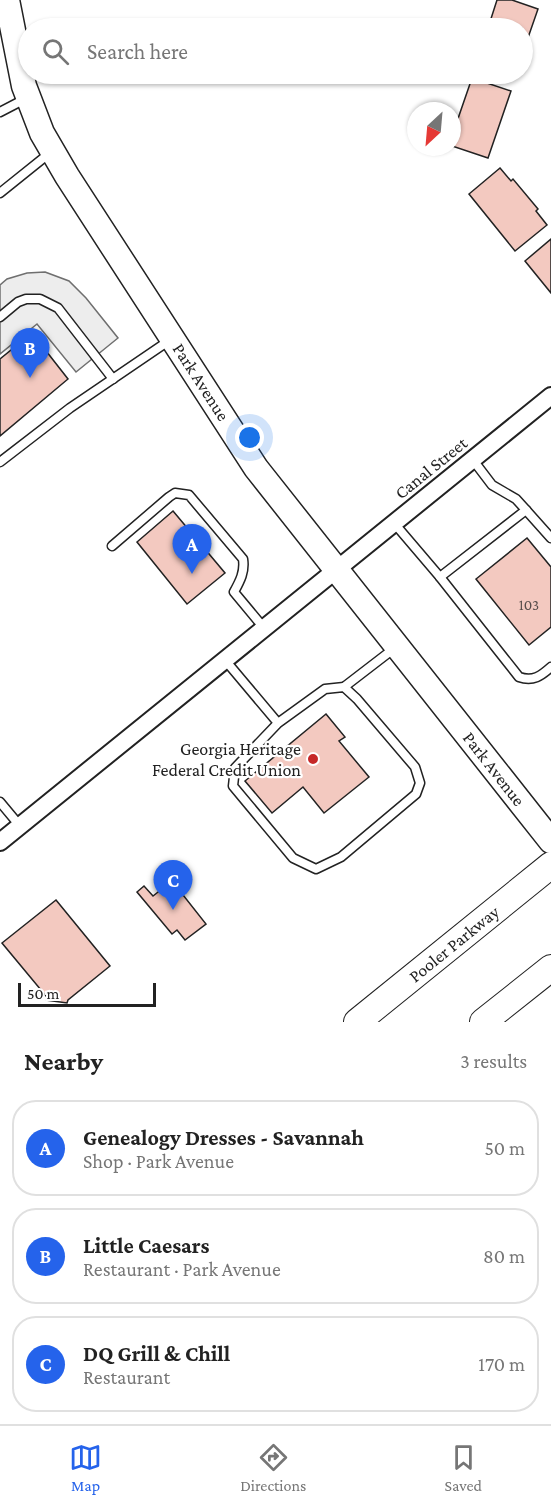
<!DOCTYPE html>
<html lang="en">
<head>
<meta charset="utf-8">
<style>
	body { margin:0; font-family:"Crimson Pro",serif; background:#f6f6f6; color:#222 }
	.compass { position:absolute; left:407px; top:102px; width:54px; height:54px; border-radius:50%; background:#fff; box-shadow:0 2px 4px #0004; rotate:206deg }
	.scale { position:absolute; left:18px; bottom:15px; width:138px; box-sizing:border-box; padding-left:6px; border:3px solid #222; border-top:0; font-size:16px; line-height:21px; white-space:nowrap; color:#222; -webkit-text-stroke:4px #fff; paint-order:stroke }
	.you { position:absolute; left:250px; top:438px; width:21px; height:21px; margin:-15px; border:4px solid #fff; border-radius:50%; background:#1a73e8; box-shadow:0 0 0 9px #1a73e833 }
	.badge { display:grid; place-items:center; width:39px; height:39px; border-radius:50%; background:#2563eb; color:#fff; font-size:20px; font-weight:700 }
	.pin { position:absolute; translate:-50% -50px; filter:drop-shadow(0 2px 3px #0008) }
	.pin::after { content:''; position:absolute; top:32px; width:21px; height:18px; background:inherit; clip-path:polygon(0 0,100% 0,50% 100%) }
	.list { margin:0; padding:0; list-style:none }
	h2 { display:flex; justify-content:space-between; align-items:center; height:78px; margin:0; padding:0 24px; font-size:26px }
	h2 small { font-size:20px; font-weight:400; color:#767676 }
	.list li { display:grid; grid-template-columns:39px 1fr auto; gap:18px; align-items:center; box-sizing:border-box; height:96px; margin:0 12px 12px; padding:0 12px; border:2px solid #e0e0e0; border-radius:24px }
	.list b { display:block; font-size:22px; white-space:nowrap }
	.list p { margin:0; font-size:20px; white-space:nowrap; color:#767676 }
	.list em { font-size:20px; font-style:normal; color:#767676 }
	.icon { flex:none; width:33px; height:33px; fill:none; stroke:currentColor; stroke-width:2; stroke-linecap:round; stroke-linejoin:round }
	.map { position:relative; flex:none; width:551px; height:1022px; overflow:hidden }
	.search { position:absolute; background:#fff; box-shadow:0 2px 4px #0004; left:18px; right:18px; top:18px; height:66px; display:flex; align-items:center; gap:15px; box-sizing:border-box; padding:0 21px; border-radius:33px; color:#767676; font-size:22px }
	.sheet { height:402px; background:#fff }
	nav { display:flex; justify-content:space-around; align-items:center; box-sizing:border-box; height:84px; border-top:2px solid #e0e0e0; background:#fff; font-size:16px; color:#767676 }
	nav a { display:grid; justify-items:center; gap:3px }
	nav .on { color:#2563eb }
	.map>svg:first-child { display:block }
	.parking { fill:#ededed; stroke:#6f6f6f; stroke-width:1.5 }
	.building { fill:#f3c9c0; stroke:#222; stroke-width:1.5 }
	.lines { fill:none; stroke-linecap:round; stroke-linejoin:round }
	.lane-casing { stroke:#222; stroke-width:11 }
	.street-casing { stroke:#222; stroke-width:20 }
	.secondary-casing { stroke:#222; stroke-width:27 }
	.primary-casing { stroke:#222; stroke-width:28 }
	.lane { stroke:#fff; stroke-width:8 }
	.street { stroke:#fff; stroke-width:16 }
	.secondary { stroke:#fff; stroke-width:24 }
	.primary { stroke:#fff; stroke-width:26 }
	.poi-dot { fill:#c62828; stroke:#fff; stroke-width:2 }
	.labels { text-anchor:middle; stroke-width:4.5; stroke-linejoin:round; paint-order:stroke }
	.number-label { font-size:15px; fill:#564c4a }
	.street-label { font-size:18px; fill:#222; stroke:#fff }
	.poi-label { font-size:18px; fill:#222; stroke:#fff; text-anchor:end }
</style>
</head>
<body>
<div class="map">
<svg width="551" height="1022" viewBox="0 0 551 1022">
	<rect width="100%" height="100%" fill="#fff"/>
	<polygon class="parking" points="45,272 69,281 86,298 118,338 76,372 37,324 0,354 0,285 7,279 27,273"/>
	<g class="building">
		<polygon points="497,0 512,0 538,9 522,55 522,28 488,28"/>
		<polygon points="472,78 511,91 488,158 452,146 452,136"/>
		<polygon points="500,168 511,181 513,179 538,209 536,211 547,225 515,251 469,194"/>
		<polygon points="551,239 551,293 525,261"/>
		<polygon points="32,333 68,379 0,436 0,359"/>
		<polygon points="173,511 225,573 187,604 137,542"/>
		<polygon points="527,538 551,567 551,627 529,645 476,579"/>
		<polygon points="326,714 345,737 339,741 369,777 324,813 303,787 272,813 245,781"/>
		<polygon points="172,881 206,924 185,940 177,930 172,934 137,892 144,886 153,896"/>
		<polygon points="56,900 110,966 68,1000 67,1003 46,1000 46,996 2,943"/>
	</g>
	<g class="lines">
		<defs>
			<g id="lane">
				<polyline points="0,112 25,99"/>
				<polyline points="0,193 51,152"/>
				<polyline points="0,317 18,302 26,299 40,299 58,308 113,379"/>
				<polyline points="0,462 70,408 170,340"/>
				<polyline points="526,510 551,538"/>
				<polyline points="394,523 440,577 526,510 516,499 492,485 473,460"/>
				<path d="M112 546 169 497 175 493 189 495 243 559C245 572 240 581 234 592L264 628"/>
				<path d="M440 577 519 677C533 682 541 676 551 667"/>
				<polyline points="225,660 278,723 235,768 233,786 293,858 316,869 341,857 416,794 420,783 415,767 357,699 344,687 325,689 278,723"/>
				<polyline points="344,687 396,647"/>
				<polyline points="0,802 20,826"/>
			</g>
			<polyline id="street" points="0,842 551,396"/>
			<polyline id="secondary" points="7,0 24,86 42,133 67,176 256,468 551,841"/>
			<g id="primary">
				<polyline points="357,1022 551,865"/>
				<polyline points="483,1022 551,968"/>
			</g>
		</defs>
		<use href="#lane" class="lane-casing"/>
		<use href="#street" class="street-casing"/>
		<use href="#secondary" class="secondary-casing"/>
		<use href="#primary" class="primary-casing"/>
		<use href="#lane" class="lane"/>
		<use href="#street" class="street"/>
		<use href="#secondary" class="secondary"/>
		<use href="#primary" class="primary"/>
	</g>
	<circle class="poi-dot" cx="313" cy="759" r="6"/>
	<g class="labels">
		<g class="number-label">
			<text x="529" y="610">103</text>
		</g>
		<g class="street-label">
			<text transform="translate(201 382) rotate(57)" y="6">Park Avenue</text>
			<text transform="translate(431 468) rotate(-39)" y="6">Canal Street</text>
			<text transform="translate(494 769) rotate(52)" y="6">Park Avenue</text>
			<text transform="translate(454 944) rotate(-39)" y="6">Pooler Parkway</text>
		</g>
		<g class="poi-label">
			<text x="301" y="755">Georgia Heritage<tspan x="301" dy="21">Federal Credit Union</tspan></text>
		</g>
	</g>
</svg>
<svg class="compass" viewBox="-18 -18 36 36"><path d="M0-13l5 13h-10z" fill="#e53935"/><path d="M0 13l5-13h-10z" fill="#767676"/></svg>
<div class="scale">50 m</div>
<div class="you"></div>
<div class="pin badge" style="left:192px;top:574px">A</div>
<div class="pin badge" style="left:30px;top:378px">B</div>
<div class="pin badge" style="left:173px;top:910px">C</div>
<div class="search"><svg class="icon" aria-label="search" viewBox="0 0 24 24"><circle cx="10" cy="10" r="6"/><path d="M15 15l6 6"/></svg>Search here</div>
</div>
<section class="sheet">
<h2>Nearby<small>3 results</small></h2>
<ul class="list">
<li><span class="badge">A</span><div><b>Genealogy Dresses - Savannah</b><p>Shop · Park Avenue</p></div><em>50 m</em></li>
<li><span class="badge">B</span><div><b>Little Caesars</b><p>Restaurant · Park Avenue</p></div><em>80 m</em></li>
<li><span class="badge">C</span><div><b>DQ Grill &amp; Chill</b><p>Restaurant</p></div><em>170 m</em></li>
</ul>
</section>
<nav>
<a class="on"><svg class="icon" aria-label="map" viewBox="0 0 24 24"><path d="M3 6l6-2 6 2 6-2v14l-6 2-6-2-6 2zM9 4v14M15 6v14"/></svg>Map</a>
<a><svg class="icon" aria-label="directions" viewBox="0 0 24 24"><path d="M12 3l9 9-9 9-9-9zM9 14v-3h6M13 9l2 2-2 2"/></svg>Directions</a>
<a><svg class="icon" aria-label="saved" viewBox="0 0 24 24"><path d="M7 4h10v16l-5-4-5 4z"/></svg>Saved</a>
</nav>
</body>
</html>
